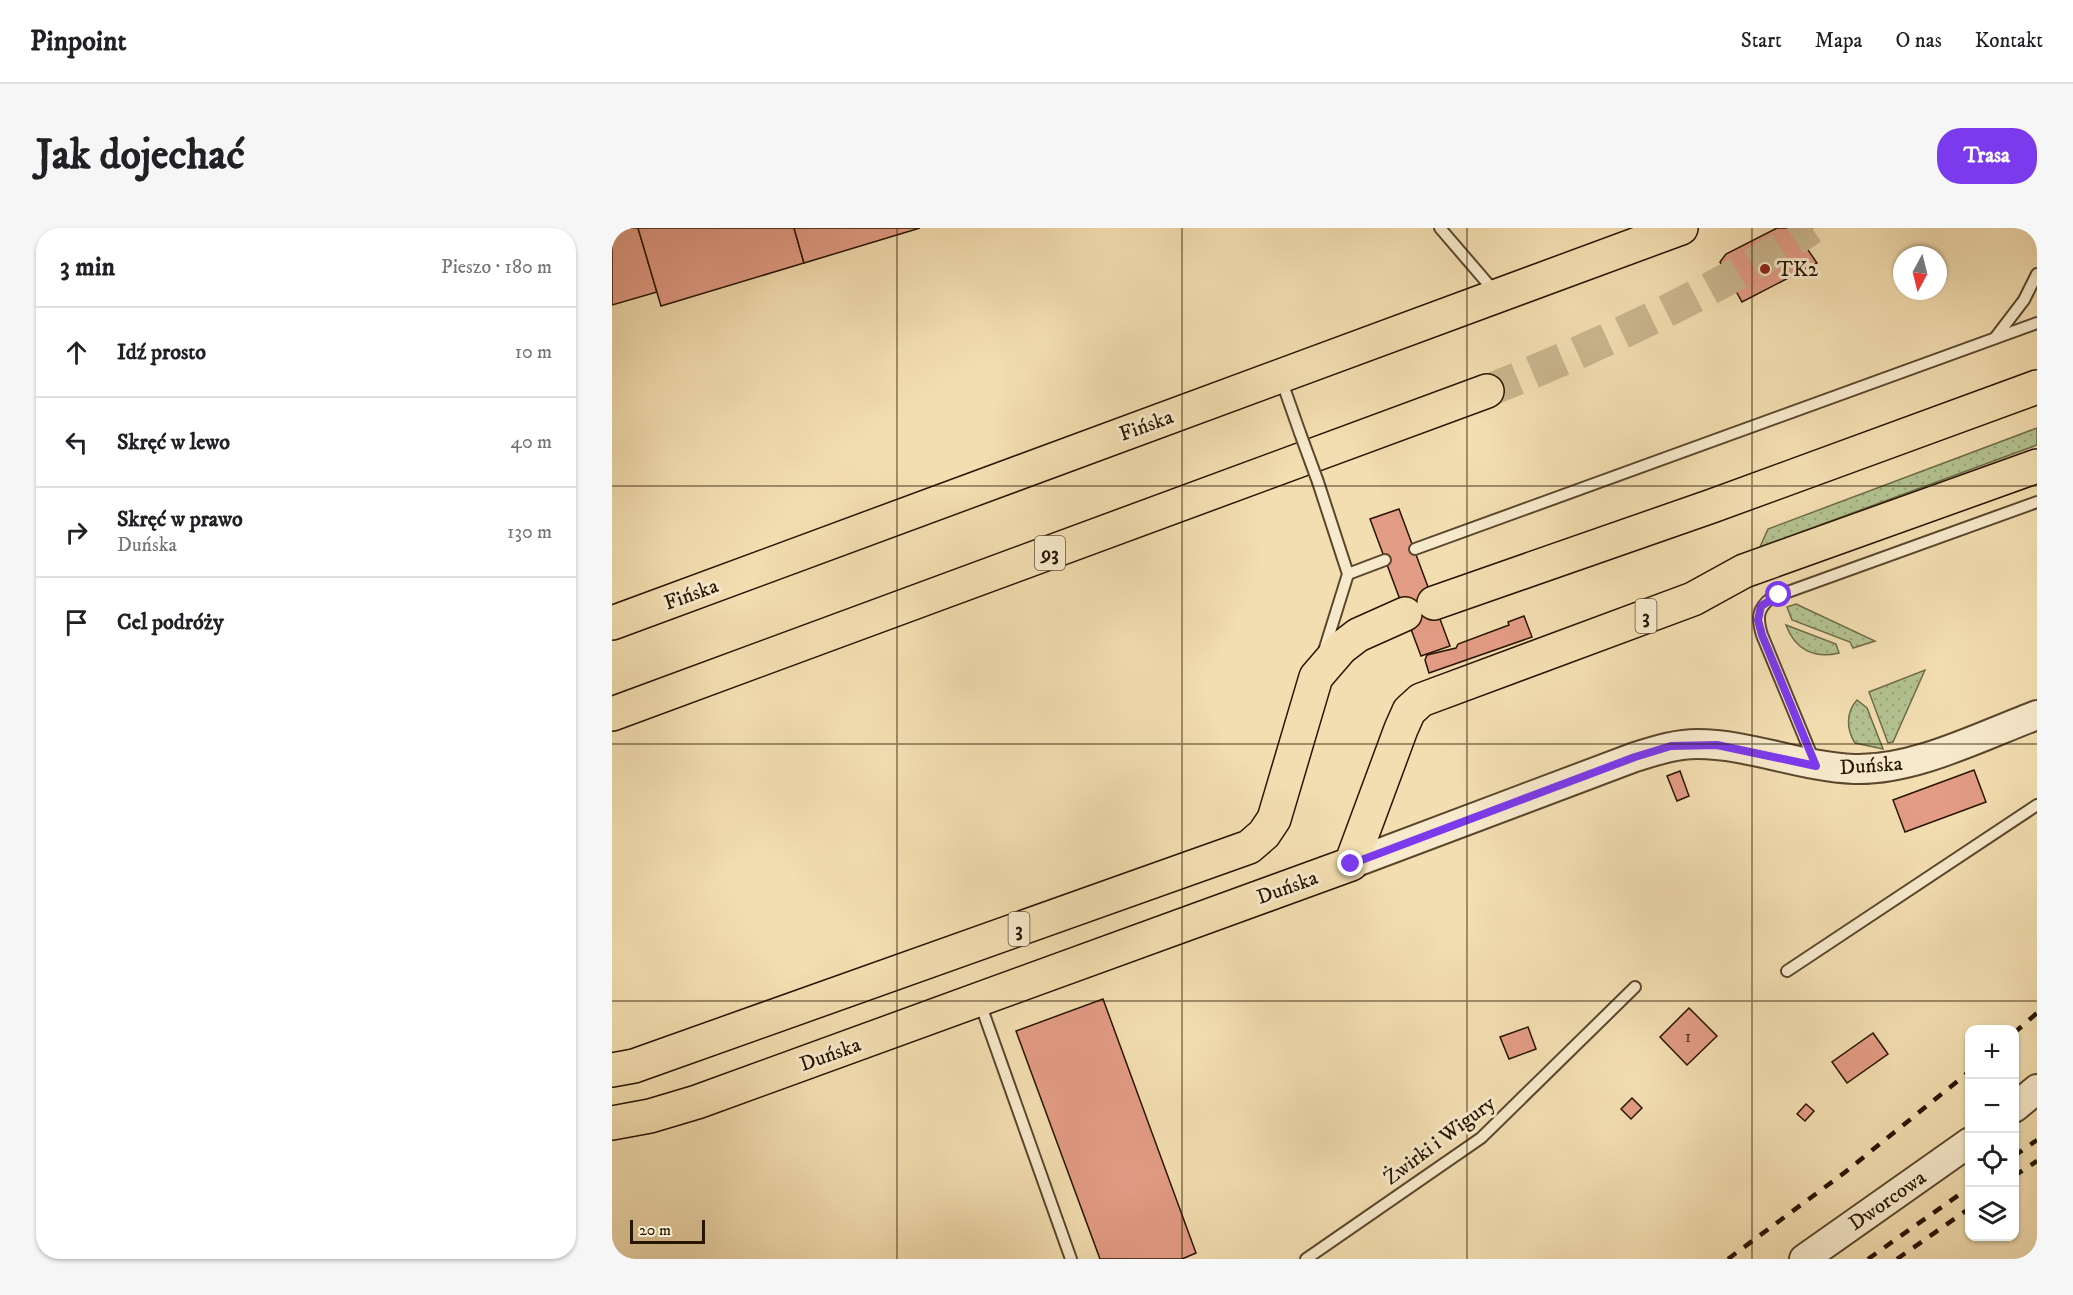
<!DOCTYPE html>
<html lang="pl">
<head>
<meta charset="utf-8">
<style>
	body { margin:0; font-family:"IM FELL DW Pica",serif; background:#f6f6f6; color:#202124 }
	.controls { position:absolute; right:18px; bottom:18px; display:grid; overflow:hidden; border-radius:12px; box-shadow:0 2px 4px #0004 }
	.controls button { width:54px; height:54px; display:grid; place-items:center; padding:0; border:0; border-bottom:2px solid #e0e0e0; background:#fff; color:#202124; font:30px sans-serif }
	.compass { position:absolute; left:1281px; top:18px; width:54px; height:54px; border-radius:50%; background:#fff; box-shadow:0 2px 4px #0004; rotate:187deg }
	.scale { position:absolute; left:18px; bottom:15px; width:75px; box-sizing:border-box; padding-left:6px; border:3px solid #271500; border-top:0; font-size:16px; line-height:21px; white-space:nowrap; color:#271500; -webkit-text-stroke:4px #f7eacc; paint-order:stroke }
	.stop { position:absolute; width:18px; height:18px; margin:-14px; border:4px solid #7c3aed; border-radius:50%; background:#fff }
	.stop.end { background:#7c3aed; border-color:#fff; box-shadow:0 2px 6px #0008 }
	.list { margin:0; padding:0; list-style:none }
	h2 { display:flex; justify-content:space-between; align-items:center; height:78px; margin:0; padding:0 24px; font-size:26px }
	h2 small { font-size:20px; font-weight:400; color:#757577 }
	.list li { display:grid; grid-template-columns:39px 1fr auto; gap:18px; align-items:center; box-sizing:border-box; height:90px; padding:0 24px; border-top:2px solid #e0e0e0 }
	.list b { display:block; font-size:22px; white-space:nowrap }
	.list p { margin:0; font-size:20px; white-space:nowrap; color:#757577 }
	.list em { font-size:20px; font-style:normal; color:#757577 }
	.icon { flex:none; width:33px; height:33px; fill:none; stroke:currentColor; stroke-width:2; stroke-linecap:round; stroke-linejoin:round }
	.map { position:relative; flex:none; width:1425px; height:1031px; overflow:hidden; border-radius:24px }
	header { display:flex; align-items:center; gap:36px; box-sizing:border-box; height:84px; padding:0 30px; background:#fff; border-bottom:2px solid #e0e0e0 }
	header strong { font-size:28px }
	nav { display:flex; gap:33px; margin-inline-start:auto; font-size:21px }
	.intro { display:flex; align-items:center; justify-content:space-between; box-sizing:border-box; height:144px; padding:0 36px }
	h1 { margin:0; font-size:42px }
	.button { padding:15px 27px; border-radius:24px; background:#7c3aed; color:#fff; font-size:21px; font-weight:700 }
	main { display:flex; gap:36px; padding:0 36px }
	aside { flex:1; background:#fff; border-radius:24px; box-shadow:0 2px 4px #0004 }
	.map>svg:first-child { display:block }
	.grass { fill:url(#grass-dots); stroke:#6e6c48; stroke-width:1.5 }
	.building { fill:#e39c85; stroke:#271500; stroke-width:1.5 }
	.lines { fill:none; stroke-linecap:round; stroke-linejoin:round }
	.primary-tunnel { stroke:#cab68e; stroke-width:33; stroke-dasharray:33 16; stroke-linecap:butt }
	.service-casing { stroke:#5a472c; stroke-width:14 }
	.tertiary-casing { stroke:#5a472c; stroke-width:32 }
	.primary-casing { stroke:#271500; stroke-width:36 }
	.trunk-casing { stroke:#271500; stroke-width:36 }
	.service { stroke:#f7eacc; stroke-width:10 }
	.tertiary { stroke:#f7eacc; stroke-width:28 }
	.primary { stroke:#f3deb1; stroke-width:33 }
	.trunk { stroke:#f3deb1; stroke-width:33 }
	.rail { stroke:#271500; stroke-width:4.5; stroke-dasharray:10 10; stroke-linecap:butt }
	.service-bridge-casing { stroke:#5a472c; stroke-width:14; stroke-linecap:butt }
	.service-bridge { stroke:#f7eacc; stroke-width:10 }
	.route { stroke:#7c3aed; stroke-width:8 }
	.grid { fill:none; stroke:#271500; stroke-width:1.5; stroke-opacity:0.55 }
	.poi-dot { fill:#8f2418; stroke:#f7eacc; stroke-width:2 }
	.labels { text-anchor:middle; stroke-width:6; stroke-linejoin:round; paint-order:stroke }
	.number-label { font-size:18px; fill:#563721 }
	.shield { fill:#f7eacc; stroke:#65553d; stroke-width:1.5 }
	.shield-label { font-size:20px; font-weight:bold; fill:#271500 }
	.poi-label { font-size:21px; fill:#271500; stroke:#f7eacc; text-anchor:start }
	.street-label { font-size:21px; fill:#271500; stroke:#f7eacc }
</style>
</head>
<body>
<header>
<strong>Pinpoint</strong>
<nav><a>Start</a><a>Mapa</a><a>O nas</a><a>Kontakt</a></nav>
</header>
<div class="intro"><h1>Jak dojechać</h1><a class="button">Trasa</a></div>
<main>
<aside>
<h2>3 min<small>Pieszo · 180 m</small></h2>
<ul class="list">
<li><svg class="icon" aria-label="ahead" viewBox="0 0 24 24"><path d="M12 20V5M6 11l6-6 6 6"/></svg><div><b>Idź prosto</b></div><em>10 m</em></li>
<li><svg class="icon" aria-label="left" viewBox="0 0 24 24"><path d="M17 20v-9H6M10 6l-5 5 5 5"/></svg><div><b>Skręć w lewo</b></div><em>40 m</em></li>
<li><svg class="icon" aria-label="right" viewBox="0 0 24 24"><path d="M7 20v-9h11M14 6l5 5-5 5"/></svg><div><b>Skręć w prawo</b><p>Duńska</p></div><em>130 m</em></li>
<li><svg class="icon" aria-label="arrive" viewBox="0 0 24 24"><path d="M6 21V4h12l-3 4 3 4H6"/></svg><div><b>Cel podróży</b></div></li>
</ul>
</aside>
<div class="map">
<svg width="1425" height="1031" viewBox="0 0 1425 1031">
	<defs>
		<pattern id="grass-dots" width="8" height="8" patternUnits="userSpaceOnUse" patternTransform="scale(1.5)"><rect width="8" height="8" fill="#b4c291"/><path d="M2 2h.1M6 6h.1" fill="none" stroke="#9ba67b" stroke-width="1.8" stroke-linecap="round"/></pattern>
	</defs>
	<rect width="100%" height="100%" fill="#f3deb1"/>
	<filter id="stains"><feTurbulence type="fractalNoise" baseFrequency=".00333" numOctaves="4"/><feColorMatrix values="0 0 0 0 .2 0 0 0 0 .09 0 0 0 0 .02 0 0 0 .5 -.17"/></filter>
	<radialGradient id="worn" r=".72"><stop offset=".6" stop-color="#630" stop-opacity="0"/><stop offset="1" stop-color="#630" stop-opacity=".3"/></radialGradient>
	<g class="grass">
		<polygon points="1425,200 1425,217 1148,319 1156,301"/>
		<polygon points="1184,376 1263,413 1241,420 1238,414 1180,392 1175,379"/>
		<path d="M1174 397 1224 416 1227 425C1203 431 1183 422 1174 397Z"/>
		<polygon points="1313,442 1281,514 1276,515 1257,464"/>
		<path d="M1245 472 1255 480 1271 521 1243 515C1234 501 1234 484 1245 472Z"/>
	</g>
	<g class="building">
		<polygon points="0,0 26,0 45,64 0,77"/>
		<polygon points="26,0 182,0 192,35 49,78"/>
		<polygon points="182,0 308,0 192,35"/>
		<polygon points="1165,0 1200,0 1187,9 1205,35 1130,74 1108,34 1114,26"/>
		<polygon points="787,281 838,418 809,428 758,291"/>
		<polygon points="912,388 920,409 817,445 813,432 815,427 844,420 846,416 897,397 896,394"/>
		<polygon points="1362,542 1374,574 1293,604 1281,572"/>
		<polygon points="1068,543 1077,568 1065,573 1055,548"/>
		<polygon points="491,771 584,1025 570,1031 488,1031 404,803"/>
		<polygon points="1077,780 1105,808 1075,837 1048,809"/>
		<polygon points="916,799 924,821 897,831 888,809"/>
		<polygon points="1261,805 1276,826 1235,855 1220,834"/>
		<polygon points="1020,870 1030,880 1019,891 1009,881"/>
		<polygon points="1194,876 1202,883 1193,893 1185,886"/>
	</g>
	<g class="lines">
		<path class="primary-tunnel" d="M875 163C988 117 1098 67 1200 0"/>
		<defs>
			<g id="service">
				<polyline points="828,0 883,64"/>
				<polyline points="1383,110 1412,72 1425,46"/>
				<polyline points="669,151 688,205"/>
				<polyline points="706,254 736,346 712,423"/>
				<polyline points="803,321 1425,95"/>
				<polyline points="736,346 773,332"/>
				<path d="M1202 533 1150 407C1145 390 1145 381 1159 370L1425 274"/>
				<polyline points="1175,743 1425,577"/>
				<polyline points="368,775 459,1031"/>
				<polyline points="694,1031 869,910 1023,759"/>
			</g>
			<g id="tertiary">
				<path d="M739 636 1023 529C1043 523 1063 516 1085 516 1138 516 1189 539 1242 541 1302 543 1369 508 1425 487"/>
				<polyline points="1402,880 1425,861"/>
				<polyline points="1192,1031 1358,914"/>
			</g>
			<polyline id="primary" points="0,486 875,163"/>
			<g id="trunk">
				<polyline points="822,375 1100,278 1425,159"/>
				<polyline points="0,395 1069,0"/>
				<polyline points="0,842 22,838 637,619 652,606 662,591 704,449 729,420 746,407 793,386"/>
				<polyline points="0,895 38,888 85,874 739,636 789,501 797,483 809,472 1081,371 1132,343 1425,238"/>
			</g>
		</defs>
		<use href="#service" class="service-casing"/>
		<use href="#tertiary" class="tertiary-casing"/>
		<use href="#primary" class="primary-casing"/>
		<use href="#trunk" class="trunk-casing"/>
		<use href="#service" class="service"/>
		<use href="#tertiary" class="tertiary"/>
		<use href="#primary" class="primary"/>
		<use href="#trunk" class="trunk"/>
		<g class="rail">
			<polyline points="1402,805 1425,785"/>
			<polyline points="1402,928 1425,912"/>
			<polyline points="1402,948 1425,933"/>
			<polyline points="1116,1031 1232,945 1358,843"/>
			<polyline points="1256,1031 1358,959"/>
			<polyline points="1285,1031 1358,980"/>
		</g>
		<defs>
			<polyline id="service-bridge" points="688,205 706,254"/>
		</defs>
		<use href="#service-bridge" class="service-bridge-casing"/>
		<use href="#service-bridge" class="service-bridge"/>
	</g>
	<g class="lines">
		<polyline class="route" points="739,636 1023,529 1059,518 1105,517 1204,538 1150,407 1146,392 1149,378 1167,367"/>
	</g>
	<path class="grid" d="M285 0V1031M570 0V1031M855 0V1031M1140 0V1031M0 258H1425M0 516H1425M0 773H1425"/>
	<circle class="poi-dot" cx="1153" cy="41" r="6"/>
	<g class="labels">
		<g class="number-label">
			<text x="1076" y="814">1</text>
		</g>
		<g class="shield">
			<rect x="423" y="308" width="30" height="34" rx="4.5"/>
			<rect x="1023.5" y="371" width="21" height="34" rx="4.5"/>
			<rect x="396.5" y="684" width="21" height="34" rx="4.5"/>
		</g>
		<g class="shield-label">
			<text x="438" y="332">93</text>
			<text x="1034" y="395">3</text>
			<text x="407" y="708">3</text>
		</g>
		<g class="poi-label">
			<text x="1165" y="48">TK2</text>
		</g>
		<g class="street-label">
			<text transform="translate(534 197) rotate(-20)" y="7">Fińska</text>
			<text transform="translate(79 366) rotate(-20)" y="7">Fińska</text>
			<text transform="translate(1259 537) rotate(-4)" y="7">Duńska</text>
			<text transform="translate(675 659) rotate(-20)" y="7">Duńska</text>
			<text transform="translate(218 826) rotate(-20)" y="7">Duńska</text>
			<text transform="translate(827 912) rotate(-37)" y="7">Żwirki i Wigury</text>
			<text transform="translate(1275 972) rotate(-35)" y="7">Dworcowa</text>
		</g>
	</g>
	<rect width="100%" height="100%" filter="url(#stains)"/>
	<rect width="100%" height="100%" fill="url(#worn)"/>
</svg>
<div class="controls">
<button>+</button>
<button>−</button>
<button><svg class="icon" aria-label="locate" viewBox="0 0 24 24"><circle cx="12" cy="12" r="6"/><path d="M12 2v4M12 18v4M2 12h4M18 12h4"/></svg></button>
<button><svg class="icon" aria-label="layers" viewBox="0 0 24 24"><path d="M12 4l9 5-9 5-9-5zM3 14l9 5 9-5"/></svg></button>
</div>
<svg class="compass" viewBox="-18 -18 36 36"><path d="M0-13l5 13h-10z" fill="#e53935"/><path d="M0 13l5-13h-10z" fill="#757577"/></svg>
<div class="scale">20 m</div>
<div class="stop" style="left:1167px;top:367px"></div>
<div class="stop end" style="left:739px;top:636px"></div>
</div>
</main>
</body>
</html>
